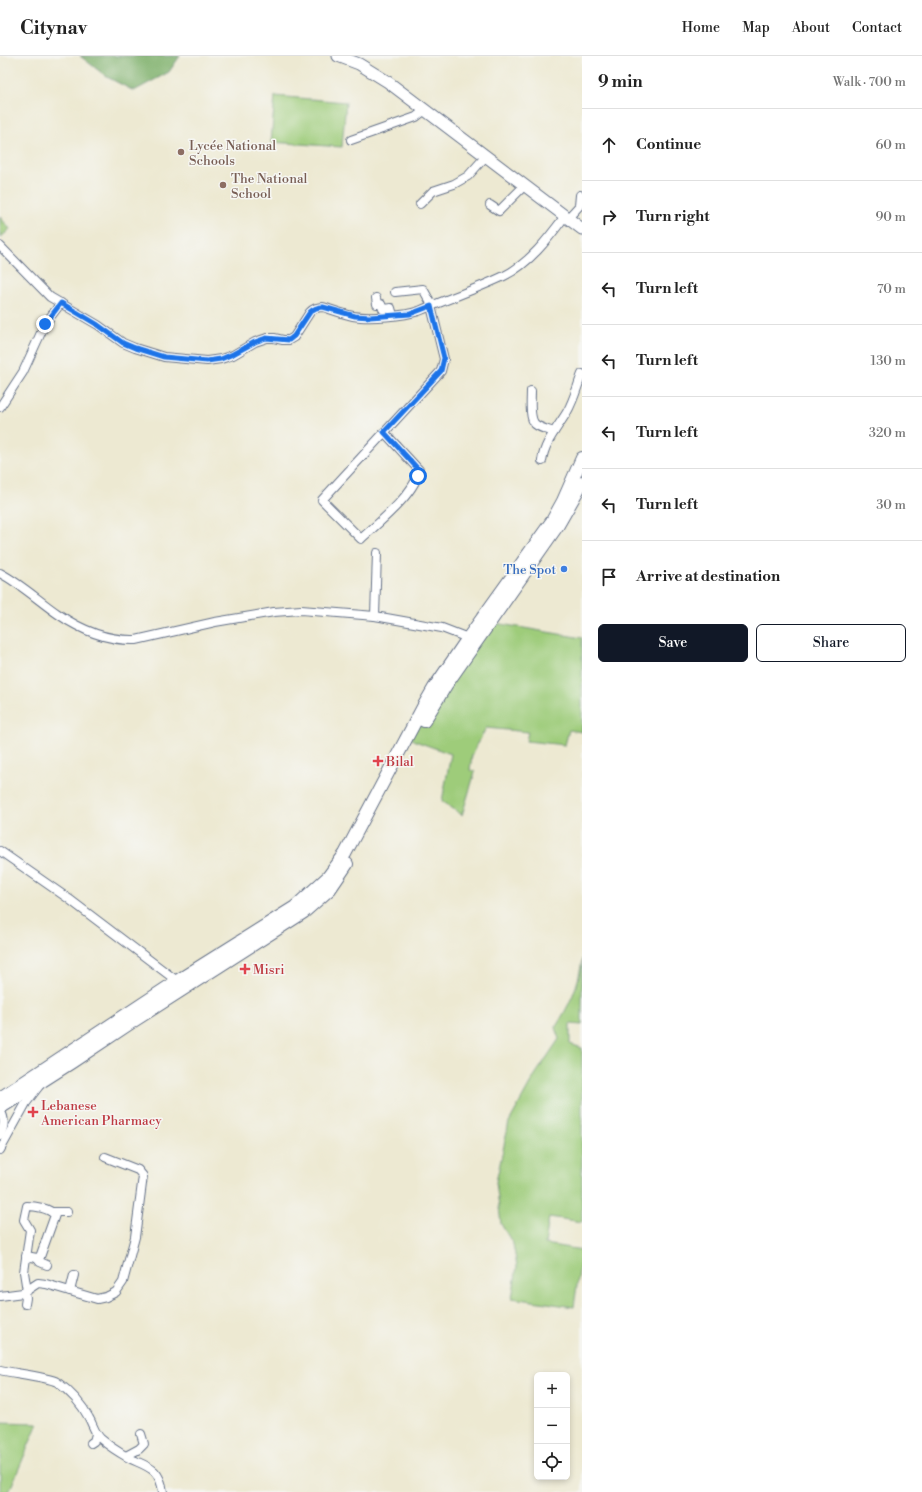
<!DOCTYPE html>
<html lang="en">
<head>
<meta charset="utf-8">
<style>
	body { margin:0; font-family:"Libre Bodoni",serif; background:#f2f2f2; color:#222 }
	.controls { position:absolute; right:12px; bottom:12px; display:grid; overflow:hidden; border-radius:6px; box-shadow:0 2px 6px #0003 }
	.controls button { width:36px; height:36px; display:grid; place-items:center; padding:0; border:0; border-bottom:1px solid #e0e0e0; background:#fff; color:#222; font:20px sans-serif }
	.stop { position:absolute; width:12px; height:12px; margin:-9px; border:3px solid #1a73e8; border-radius:50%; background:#fff }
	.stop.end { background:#1a73e8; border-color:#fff; box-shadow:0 1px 4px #0008 }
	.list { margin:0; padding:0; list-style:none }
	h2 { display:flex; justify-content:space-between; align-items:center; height:52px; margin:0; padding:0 16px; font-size:17px }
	h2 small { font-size:13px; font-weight:400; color:#767676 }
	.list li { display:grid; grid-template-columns:26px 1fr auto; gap:12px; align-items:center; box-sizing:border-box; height:72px; padding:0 16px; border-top:1px solid #e0e0e0 }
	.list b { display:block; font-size:15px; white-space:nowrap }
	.list em { font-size:13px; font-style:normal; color:#767676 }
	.actions { display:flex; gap:8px; padding:12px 16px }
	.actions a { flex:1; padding:9px 0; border:1px solid #111827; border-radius:6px; text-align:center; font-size:14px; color:#111827 }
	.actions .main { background:#111827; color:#fff }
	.icon { flex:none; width:22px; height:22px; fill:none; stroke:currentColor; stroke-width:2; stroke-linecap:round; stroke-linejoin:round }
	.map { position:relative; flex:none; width:582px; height:1436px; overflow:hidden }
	header { display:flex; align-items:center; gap:24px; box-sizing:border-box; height:56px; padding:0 20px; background:#fff; border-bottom:1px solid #e0e0e0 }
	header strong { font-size:19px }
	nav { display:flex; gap:22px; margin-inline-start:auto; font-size:14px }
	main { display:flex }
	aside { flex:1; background:#fff }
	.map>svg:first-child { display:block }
	.green { fill:#9ecc7a; stroke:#5c7e6c }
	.forest { fill:#7eb06a; stroke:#4c7064 }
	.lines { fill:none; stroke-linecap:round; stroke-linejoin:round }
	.minor-casing { stroke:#647087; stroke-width:10 }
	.major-casing { stroke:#647087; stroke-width:13 }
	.highway-casing { stroke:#647087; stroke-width:14 }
	.minor { stroke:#fff; stroke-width:8 }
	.major { stroke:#fff; stroke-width:11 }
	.highway { stroke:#fff; stroke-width:12 }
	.route { stroke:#1a73e8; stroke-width:5 }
	.education-dot { fill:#8d6e63; stroke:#f6f6f2; stroke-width:1.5 }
	.shop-dot { fill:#3f7fe0; stroke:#f6f6f2; stroke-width:1.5 }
	.health-dot { fill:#e0444e; stroke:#f6f6f2; stroke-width:1.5 }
	.labels { text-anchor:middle; stroke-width:3; stroke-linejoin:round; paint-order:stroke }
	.education-label { font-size:13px; fill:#785e54; stroke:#f6f6f2; text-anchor:start }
	.shop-label { font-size:13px; fill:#366cbe; stroke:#f6f6f2; text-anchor:end }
	.health-label { font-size:13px; fill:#be3a42; stroke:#f6f6f2; text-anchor:start }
</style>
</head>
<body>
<header>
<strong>Citynav</strong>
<nav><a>Home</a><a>Map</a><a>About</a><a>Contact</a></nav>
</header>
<main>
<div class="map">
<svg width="582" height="1436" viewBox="0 0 582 1436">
	<rect width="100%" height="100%" fill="#f6f6f2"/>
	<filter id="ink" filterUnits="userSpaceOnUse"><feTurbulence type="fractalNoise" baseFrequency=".025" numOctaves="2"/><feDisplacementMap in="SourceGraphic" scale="8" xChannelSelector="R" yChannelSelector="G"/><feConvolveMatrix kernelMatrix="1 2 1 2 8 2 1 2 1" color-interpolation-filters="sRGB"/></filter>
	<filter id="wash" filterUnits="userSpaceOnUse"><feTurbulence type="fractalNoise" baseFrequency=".012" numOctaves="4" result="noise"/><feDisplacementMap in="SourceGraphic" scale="16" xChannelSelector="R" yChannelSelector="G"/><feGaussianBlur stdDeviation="0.9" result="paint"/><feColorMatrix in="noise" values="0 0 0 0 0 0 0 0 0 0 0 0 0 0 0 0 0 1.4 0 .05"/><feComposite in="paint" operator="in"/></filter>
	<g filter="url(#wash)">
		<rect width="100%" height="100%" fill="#ede9d2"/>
		<g class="green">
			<polygon points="275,40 346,46 342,91 271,86"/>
			<polygon points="0,161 10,173 0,182"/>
			<polygon points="489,566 582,582 582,676 569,674 565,689 526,685 528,676 486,672 472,699 470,714 475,716 462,759 442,745 451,698 418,686 403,678"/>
			<path d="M582 903V969L570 968V988L582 992V1166L549 1161 545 1188 582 1194 574 1251 512 1242 517 1210 513 1188 501 1168 496 1126 509 1066 535 1019 559 983 555 972C569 950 579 930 582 903Z"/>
			<polygon points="0,1366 38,1367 9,1436 0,1436"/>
		</g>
		<polygon class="forest" points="80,0 180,0 169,16 134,35 107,21"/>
	</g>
	<g filter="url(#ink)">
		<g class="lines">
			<defs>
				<g id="minor">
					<polyline points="351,84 416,61 425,54"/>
					<polyline points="420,148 433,135 454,128 468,120 486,100"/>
					<polyline points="490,149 499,155 525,129"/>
					<polyline points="568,162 579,150 580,139"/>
					<path d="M0 190 50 241 98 269 123 287 135 292 164 301 207 305 221 303 233 299 255 286 267 282H274L283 284H289L294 281 310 256C314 252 318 251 323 251 333 254 343 258 353 260 369 263 404 260 419 255 447 243 477 233 504 220 530 207 548 183 565 160"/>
					<polyline points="395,236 423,233 432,249"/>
					<polyline points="376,242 377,248 381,248 383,253 391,252 393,259"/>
					<path d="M531 335C531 343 529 362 535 368 540 372 548 374 554 376"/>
					<polyline points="0,351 23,316 45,268 61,247"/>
					<path d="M384 376 419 414C416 437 378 467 361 483L322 444 441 315 444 303 431 250"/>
					<path d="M542 405C544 387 558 371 567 356 574 344 577 331 582 318"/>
					<path d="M0 517C21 528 39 545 58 558 81 574 108 585 136 584L215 566 274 556 301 554 375 560 442 572 468 582"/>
					<polyline points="375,560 377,497"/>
					<polyline points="0,795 69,843 177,925"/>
					<path d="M0 1054C5 1062 5 1070 0 1079"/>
					<polyline points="0,1094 26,1047 39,1030"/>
					<polyline points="52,1156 67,1156"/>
					<path d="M26 1200 37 1202 40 1201 55 1159C49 1152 35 1150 27 1150L24 1164 30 1174 24 1216 27 1235"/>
					<polyline points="37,1202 40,1206 47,1209"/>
					<polyline points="70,1235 74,1219"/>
					<polyline points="23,1237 26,1242 25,1248"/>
					<polyline points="0,1240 23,1237 38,1227 46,1228 97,1243 106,1241 116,1236 123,1226 135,1181 143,1120 138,1114 105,1101"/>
					<path d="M0 1314C12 1317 48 1321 57 1326 71 1336 81 1347 89 1362 93 1369 95 1378 101 1383 109 1390 120 1397 129 1402 148 1411 160 1412 163 1436"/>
					<polyline points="91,1387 94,1385 96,1378"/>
					<polyline points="126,1400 139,1393 144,1388 141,1378"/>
				</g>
				<polyline id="major" points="338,0 359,8 388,26 582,173"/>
				<g id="highway">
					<polyline points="424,665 446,629 558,469 582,427"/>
					<polyline points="0,1042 177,925 295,851 328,821 345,798 423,651 434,632 468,582 552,465 563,445 582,402"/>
					<polyline points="0,1052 72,1006 132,966 304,856 330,833 347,808"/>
				</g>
			</defs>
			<use href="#minor" class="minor-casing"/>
			<use href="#major" class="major-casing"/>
			<use href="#highway" class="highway-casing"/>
			<use href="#minor" class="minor"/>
			<use href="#major" class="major"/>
			<use href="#highway" class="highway"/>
		</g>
	</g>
	<g class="lines" filter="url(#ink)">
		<path class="route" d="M45 268 61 247 98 269 123 287 135 292 164 301 207 305 221 303 233 298 255 286 266 282 289 284 294 280 310 256C314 252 317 251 323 251L355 260 370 261 410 258 431 250 444 302 441 315 384 376 419 414 418 420"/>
	</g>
	<g class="education-dot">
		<circle cx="181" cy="96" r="4"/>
		<circle cx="223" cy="129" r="4"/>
	</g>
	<circle class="shop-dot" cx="564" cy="513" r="4"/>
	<g class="health-dot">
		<path d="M376 699h4v4h4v4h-4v4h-4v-4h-4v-4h4z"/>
		<path d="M243 907h4v4h4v4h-4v4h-4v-4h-4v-4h4z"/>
		<path d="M31 1050h4v4h4v4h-4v4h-4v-4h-4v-4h4z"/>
	</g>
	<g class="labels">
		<g class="education-label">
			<text x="189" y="94">Lycée National<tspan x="189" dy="15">Schools</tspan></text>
			<text x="231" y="127">The National<tspan x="231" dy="15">School</tspan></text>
		</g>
		<g class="shop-label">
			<text x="556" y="518">The Spot</text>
		</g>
		<g class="health-label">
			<text x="386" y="710">Bilal</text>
			<text x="253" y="918">Misri</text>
			<text x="41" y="1054">Lebanese<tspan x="41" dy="15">American Pharmacy</tspan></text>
		</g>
	</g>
</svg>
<div class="controls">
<button>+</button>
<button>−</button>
<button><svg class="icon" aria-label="locate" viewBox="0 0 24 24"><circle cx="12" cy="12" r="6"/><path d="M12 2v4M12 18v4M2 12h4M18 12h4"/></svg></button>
</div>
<div class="stop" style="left:418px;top:420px"></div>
<div class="stop end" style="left:45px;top:268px"></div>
</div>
<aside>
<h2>9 min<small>Walk · 700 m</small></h2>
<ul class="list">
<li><svg class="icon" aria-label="ahead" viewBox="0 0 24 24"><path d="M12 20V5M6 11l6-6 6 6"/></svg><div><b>Continue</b></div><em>60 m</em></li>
<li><svg class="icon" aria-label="right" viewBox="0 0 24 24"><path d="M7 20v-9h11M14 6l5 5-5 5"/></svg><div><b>Turn right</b></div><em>90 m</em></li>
<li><svg class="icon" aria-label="left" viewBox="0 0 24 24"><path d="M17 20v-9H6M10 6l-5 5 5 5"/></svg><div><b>Turn left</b></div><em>70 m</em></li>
<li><svg class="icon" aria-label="left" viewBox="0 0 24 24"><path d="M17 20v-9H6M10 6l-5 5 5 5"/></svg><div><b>Turn left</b></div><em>130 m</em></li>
<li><svg class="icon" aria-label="left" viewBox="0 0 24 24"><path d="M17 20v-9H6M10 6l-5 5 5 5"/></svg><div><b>Turn left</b></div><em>320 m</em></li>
<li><svg class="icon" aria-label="left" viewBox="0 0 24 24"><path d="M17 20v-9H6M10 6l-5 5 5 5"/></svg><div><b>Turn left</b></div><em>30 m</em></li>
<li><svg class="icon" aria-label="arrive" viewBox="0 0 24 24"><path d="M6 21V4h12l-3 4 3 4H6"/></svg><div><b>Arrive at destination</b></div></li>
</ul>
<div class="actions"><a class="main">Save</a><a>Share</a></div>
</aside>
</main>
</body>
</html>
